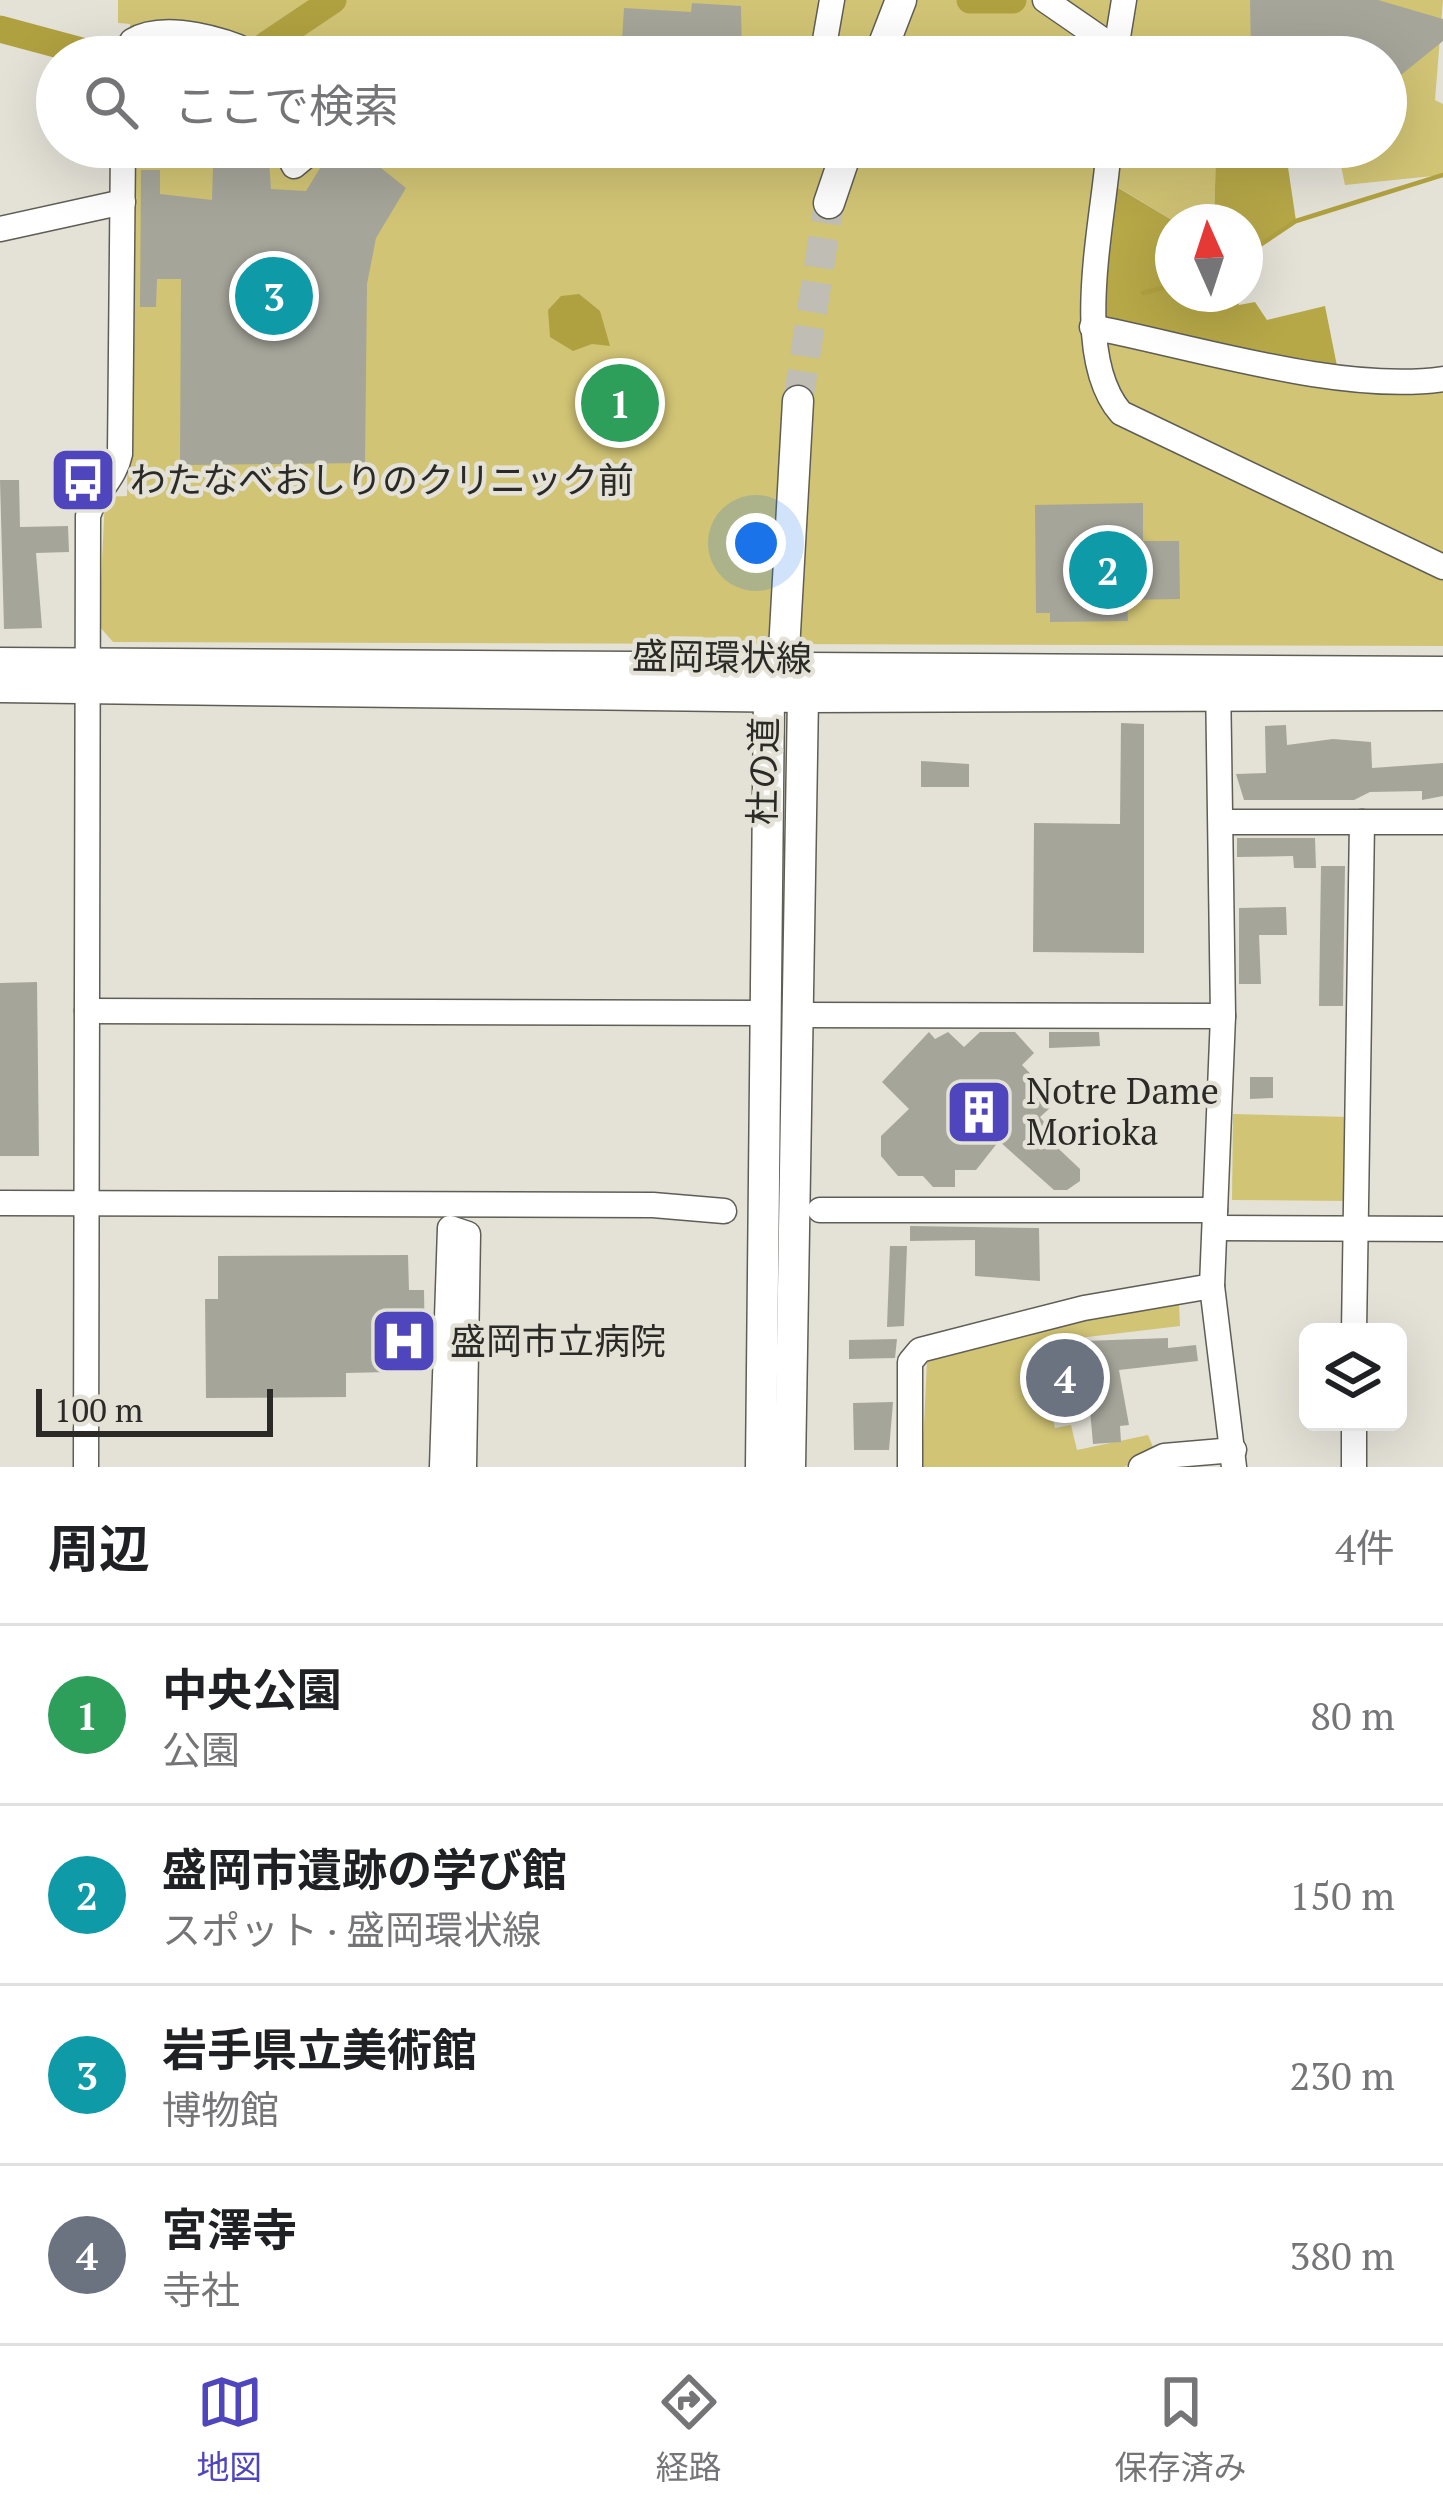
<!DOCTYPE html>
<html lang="ja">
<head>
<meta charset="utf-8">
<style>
	body { margin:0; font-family:"PT Serif","Noto Sans JP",serif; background:#f6f6f6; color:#202124 }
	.controls { position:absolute; right:36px; bottom:36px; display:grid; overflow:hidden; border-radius:18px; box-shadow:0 12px 48px #0002 }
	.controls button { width:108px; height:108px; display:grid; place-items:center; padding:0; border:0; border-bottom:3px solid #e0e0e0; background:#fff; color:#202124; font:60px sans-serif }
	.compass { position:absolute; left:1155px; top:204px; width:108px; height:108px; border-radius:50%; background:#fff; box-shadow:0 12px 48px #0002; rotate:357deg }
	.scale { position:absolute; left:36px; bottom:30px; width:237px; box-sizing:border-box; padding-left:12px; border:6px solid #2b2a26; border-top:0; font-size:33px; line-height:42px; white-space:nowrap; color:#2b2a26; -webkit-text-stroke:9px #e4e2d7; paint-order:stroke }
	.you { position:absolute; left:756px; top:543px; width:42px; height:42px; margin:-30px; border:9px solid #fff; border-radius:50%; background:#1a73e8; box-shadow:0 0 0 18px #1a73e833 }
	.badge { display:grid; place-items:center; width:78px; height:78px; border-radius:50%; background:#4f46bd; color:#fff; font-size:39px; font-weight:700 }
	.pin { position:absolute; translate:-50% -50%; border:6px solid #fff; box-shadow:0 3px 12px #0006 }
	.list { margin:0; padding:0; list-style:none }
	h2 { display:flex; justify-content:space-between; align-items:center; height:156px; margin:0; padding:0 48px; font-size:51px }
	h2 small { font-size:39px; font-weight:400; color:#757577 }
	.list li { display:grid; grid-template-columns:78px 1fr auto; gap:36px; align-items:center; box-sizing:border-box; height:180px; padding:0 48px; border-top:3px solid #e0e0e0 }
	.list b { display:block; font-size:45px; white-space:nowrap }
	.list p { margin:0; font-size:39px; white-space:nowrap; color:#757577 }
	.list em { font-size:39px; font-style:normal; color:#757577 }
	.icon { flex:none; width:66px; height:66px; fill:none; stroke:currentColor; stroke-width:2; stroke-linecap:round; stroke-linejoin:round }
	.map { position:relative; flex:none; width:1443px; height:1467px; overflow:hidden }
	.search { position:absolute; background:#fff; box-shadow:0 12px 48px #0002; left:36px; right:36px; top:36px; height:132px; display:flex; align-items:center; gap:30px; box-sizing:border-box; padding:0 42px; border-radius:66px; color:#757577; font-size:45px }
	.sheet { height:876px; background:#fff }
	nav { display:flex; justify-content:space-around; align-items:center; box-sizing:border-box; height:168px; border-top:3px solid #e0e0e0; background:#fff; font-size:33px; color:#757577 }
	nav a { display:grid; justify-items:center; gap:6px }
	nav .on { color:#4f46bd }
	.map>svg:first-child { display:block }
	.green { fill:#d1c475 }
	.forest { fill:#b6a747 }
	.water { fill:#b0a140 }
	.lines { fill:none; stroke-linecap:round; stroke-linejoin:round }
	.stream { stroke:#b0a140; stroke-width:4.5 }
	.river { stroke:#b0a140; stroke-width:27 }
	.building { fill:#a6a59a }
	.major-tunnel { stroke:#bfbdb4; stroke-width:30; stroke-dasharray:30 15; stroke-linecap:butt }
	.minor-casing { stroke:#5f5e54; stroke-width:27 }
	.major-casing { stroke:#5f5e54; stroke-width:33 }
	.minor { stroke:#fff; stroke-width:24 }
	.major { stroke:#fff; stroke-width:30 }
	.labels { text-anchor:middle; stroke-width:9; stroke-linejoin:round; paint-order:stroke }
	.poi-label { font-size:36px; fill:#2b2a26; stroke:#e4e2d7; text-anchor:start }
	.street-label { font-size:36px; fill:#2b2a26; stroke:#e4e2d7 }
</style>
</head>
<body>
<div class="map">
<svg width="1443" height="1467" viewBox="0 0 1443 1467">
	<rect width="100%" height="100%" fill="#e4e2d7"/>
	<g class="green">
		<polygon points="118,0 1443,0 1435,100 1443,104 1443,175 1345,185 1337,147 1386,147 1386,57 130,57 130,24 118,23"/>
		<polygon points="130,147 1225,147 1216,154 1214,222 1175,222 1108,181 1096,293 1339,376 1443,379 1443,646 113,642 99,626 105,497 127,496"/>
		<polygon points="1233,1114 1349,1117 1348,1201 1232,1200"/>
		<polygon points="1179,1302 1180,1326 1079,1338 1080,1355 1042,1371 1055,1428 1071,1425 1077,1450 1148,1435 1155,1452 1124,1467 922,1467 927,1361 1119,1310"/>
	</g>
	<g class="forest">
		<polygon points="1228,147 1285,147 1296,221 1245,255 1245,222 1214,222 1216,153"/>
		<polygon points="1107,181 1175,222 1173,294 1235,294 1239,305 1255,302 1267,320 1325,306 1339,376 1097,331"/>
	</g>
	<polygon class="water" points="579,294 600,311 610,346 592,344 573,351 550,337 548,310 561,296"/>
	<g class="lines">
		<g class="stream">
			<polyline points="1245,255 1296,221 1443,175"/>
			<polyline points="1143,293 1173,285"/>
		</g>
		<g class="river">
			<polyline points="970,0 1013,0"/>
			<polyline points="0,29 104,57"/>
			<polyline points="266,45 333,0"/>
		</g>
	</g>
	<g class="building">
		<polygon points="1250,0 1378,0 1443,19 1443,41 1386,87 1386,57 1257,57 1251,51"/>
		<polygon points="692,3 741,6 742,57 621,57 624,8 691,12"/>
		<polygon points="227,147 268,147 271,189 306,191 333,147 384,147 371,160 406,188 376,238 367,284 365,463 180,465 181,279 157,279 156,307 140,307 141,170 160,170 160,194 212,200 213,166 227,167"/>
		<polygon points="0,480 19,480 20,527 68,526 69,552 36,553 42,628 4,629"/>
		<polygon points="1143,503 1143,541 1179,541 1180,599 1127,600 1128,621 1050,622 1050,613 1036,613 1035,505"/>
		<polygon points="1121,723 1144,724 1144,953 1033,952 1034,823 1120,824"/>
		<polygon points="1286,725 1287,745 1333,739 1371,742 1372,768 1443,763 1443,796 1422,800 1422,791 1370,792 1354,800 1244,800 1236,774 1266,773 1265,726"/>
		<polygon points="921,761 969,764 969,787 921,787"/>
		<polygon points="1237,838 1315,838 1316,868 1294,868 1293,856 1237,857"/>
		<polygon points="1321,866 1345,866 1343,1006 1319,1006"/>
		<polygon points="1286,907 1287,935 1259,935 1261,984 1239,984 1239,908"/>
		<polygon points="37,982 39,1156 0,1156 0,983"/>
		<polygon points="929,1032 935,1039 948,1032 964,1047 980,1032 1015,1032 1034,1053 1022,1065 1049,1093 1041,1099 1050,1108 1040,1117 1049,1128 1043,1134 1080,1169 1080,1181 1067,1190 1054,1190 999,1141 976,1170 955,1170 955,1187 933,1187 923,1176 898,1176 881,1156 881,1136 909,1109 882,1082"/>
		<polygon points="1049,1032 1099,1032 1100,1046 1049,1048"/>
		<polygon points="1250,1077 1273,1077 1273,1098 1250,1099"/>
		<polygon points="910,1226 1039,1228 1040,1281 975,1276 975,1240 910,1241"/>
		<polygon points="890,1246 907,1246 904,1326 887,1327"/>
		<polygon points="408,1255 409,1290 424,1290 425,1352 399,1353 399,1366 388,1366 389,1372 346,1373 346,1397 206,1398 205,1299 218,1299 218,1256"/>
		<polygon points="1168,1338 1168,1348 1196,1345 1198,1361 1119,1370 1129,1425 1120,1426 1121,1442 1093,1444 1084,1341"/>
		<polygon points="897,1339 895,1358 849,1359 849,1340"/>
		<polygon points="1062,1371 1070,1412 1054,1415 1046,1374"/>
		<polygon points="893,1402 889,1450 854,1450 853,1403"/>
	</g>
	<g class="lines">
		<polyline class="major-tunnel" points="798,401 829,203"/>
		<defs>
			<g id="minor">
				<polyline points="1045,0 1116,49 1116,57"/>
				<polyline points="1116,49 1124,0"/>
				<path d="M125 57 132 41C165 21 228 40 260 57"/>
				<polyline points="822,57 832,0"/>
				<polyline points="284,147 294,166 317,147"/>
				<path d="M1109 147C1104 221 1070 354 1121 413L1443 567"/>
				<polyline points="0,229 123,202"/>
				<path d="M1092 327C1194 347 1343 394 1443 379"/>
				<polyline points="1218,679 1223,1016 1212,1286 1234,1467"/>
				<polyline points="1224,822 1443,822"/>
				<polyline points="87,1011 766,1013"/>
				<polyline points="800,1015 1223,1016"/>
				<polyline points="0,1203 653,1205 724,1211"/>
				<polyline points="820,1210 1215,1210"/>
				<polyline points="1216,1228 1443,1229"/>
				<polyline points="1354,1332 1362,822"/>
				<polyline points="1354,1422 1354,1467"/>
				<path d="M86 1467 88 516C95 492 115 479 120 454L123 147"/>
				<polyline points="442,1467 450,1228 468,1234 464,1467"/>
				<polyline points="910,1467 910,1362 920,1350 1084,1308 1212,1286"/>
				<polyline points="1141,1467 1164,1456 1234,1450"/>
			</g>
			<g id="major">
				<polyline points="879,57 901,0"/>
				<polyline points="829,203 848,147"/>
				<polyline points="0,663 1443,672"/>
				<polyline points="0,687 803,697 1443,695"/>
				<polyline points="761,1467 769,696 783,668 798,401"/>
				<polyline points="790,1467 803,697 793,683"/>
			</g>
		</defs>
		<use href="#minor" class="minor-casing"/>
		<use href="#major" class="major-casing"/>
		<use href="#minor" class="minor"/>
		<use href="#major" class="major"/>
	</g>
	<defs>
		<symbol id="bus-square" viewBox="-11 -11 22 22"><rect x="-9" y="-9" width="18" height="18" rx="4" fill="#4f46bd" stroke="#e4e2d7"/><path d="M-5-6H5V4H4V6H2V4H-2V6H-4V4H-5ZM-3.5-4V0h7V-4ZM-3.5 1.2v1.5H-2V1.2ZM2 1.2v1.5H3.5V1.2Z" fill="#fff"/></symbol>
		<symbol id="building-square" viewBox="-11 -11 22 22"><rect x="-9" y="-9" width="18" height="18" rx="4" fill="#4f46bd" stroke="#e4e2d7"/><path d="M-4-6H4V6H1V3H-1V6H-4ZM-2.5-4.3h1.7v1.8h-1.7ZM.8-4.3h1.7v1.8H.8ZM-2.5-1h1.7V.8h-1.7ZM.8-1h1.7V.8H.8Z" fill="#fff"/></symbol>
		<symbol id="hospital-square" viewBox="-11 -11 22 22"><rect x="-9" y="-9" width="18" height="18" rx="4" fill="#4f46bd" stroke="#e4e2d7"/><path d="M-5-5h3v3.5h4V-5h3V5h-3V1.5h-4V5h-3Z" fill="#fff"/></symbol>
	</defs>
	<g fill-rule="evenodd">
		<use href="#bus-square" x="45" y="442" width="76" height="76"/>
		<use href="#building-square" x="941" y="1074" width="76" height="76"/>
		<use href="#hospital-square" x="366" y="1303" width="76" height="76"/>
	</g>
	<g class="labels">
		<g class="poi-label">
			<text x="130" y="493">わたなべおしりのクリニック前</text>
			<text x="1026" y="1104">Notre Dame<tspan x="1026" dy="41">Morioka</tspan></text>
			<text x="450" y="1354">盛岡市立病院</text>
		</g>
		<g class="street-label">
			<text transform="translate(722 657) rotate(1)" y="13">盛岡環状線</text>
			<text transform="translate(763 771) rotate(-89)" y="13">杜の道</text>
		</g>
	</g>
</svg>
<div class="controls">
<button><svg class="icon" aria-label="layers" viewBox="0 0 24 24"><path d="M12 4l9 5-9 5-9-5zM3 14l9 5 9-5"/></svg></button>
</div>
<svg class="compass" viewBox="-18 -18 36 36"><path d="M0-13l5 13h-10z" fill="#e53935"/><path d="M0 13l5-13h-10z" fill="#757577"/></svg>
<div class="scale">100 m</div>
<div class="you"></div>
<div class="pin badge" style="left:620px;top:403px;background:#2e9e5b">1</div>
<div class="pin badge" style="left:1108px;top:570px;background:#0f9aa8">2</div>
<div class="pin badge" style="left:274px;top:296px;background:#0f9aa8">3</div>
<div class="pin badge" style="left:1065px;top:1378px;background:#6b7280">4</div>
<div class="search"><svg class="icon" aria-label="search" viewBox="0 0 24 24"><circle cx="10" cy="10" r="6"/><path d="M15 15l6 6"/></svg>ここで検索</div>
</div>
<section class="sheet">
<h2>周辺<small>4件</small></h2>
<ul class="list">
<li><span class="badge" style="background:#2e9e5b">1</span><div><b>中央公園</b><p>公園</p></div><em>80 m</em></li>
<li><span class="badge" style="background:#0f9aa8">2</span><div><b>盛岡市遺跡の学び館</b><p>スポット · 盛岡環状線</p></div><em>150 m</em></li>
<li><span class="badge" style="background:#0f9aa8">3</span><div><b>岩手県立美術館</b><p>博物館</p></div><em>230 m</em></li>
<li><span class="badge" style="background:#6b7280">4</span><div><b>宮澤寺</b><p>寺社</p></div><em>380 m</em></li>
</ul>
</section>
<nav>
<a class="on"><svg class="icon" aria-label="map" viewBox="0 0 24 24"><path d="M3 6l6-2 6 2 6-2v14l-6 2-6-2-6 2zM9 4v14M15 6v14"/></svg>地図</a>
<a><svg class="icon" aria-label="directions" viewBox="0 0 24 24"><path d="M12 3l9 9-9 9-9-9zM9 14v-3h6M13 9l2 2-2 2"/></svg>経路</a>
<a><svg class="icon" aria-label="saved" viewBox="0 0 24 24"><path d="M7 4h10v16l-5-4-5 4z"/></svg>保存済み</a>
</nav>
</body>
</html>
